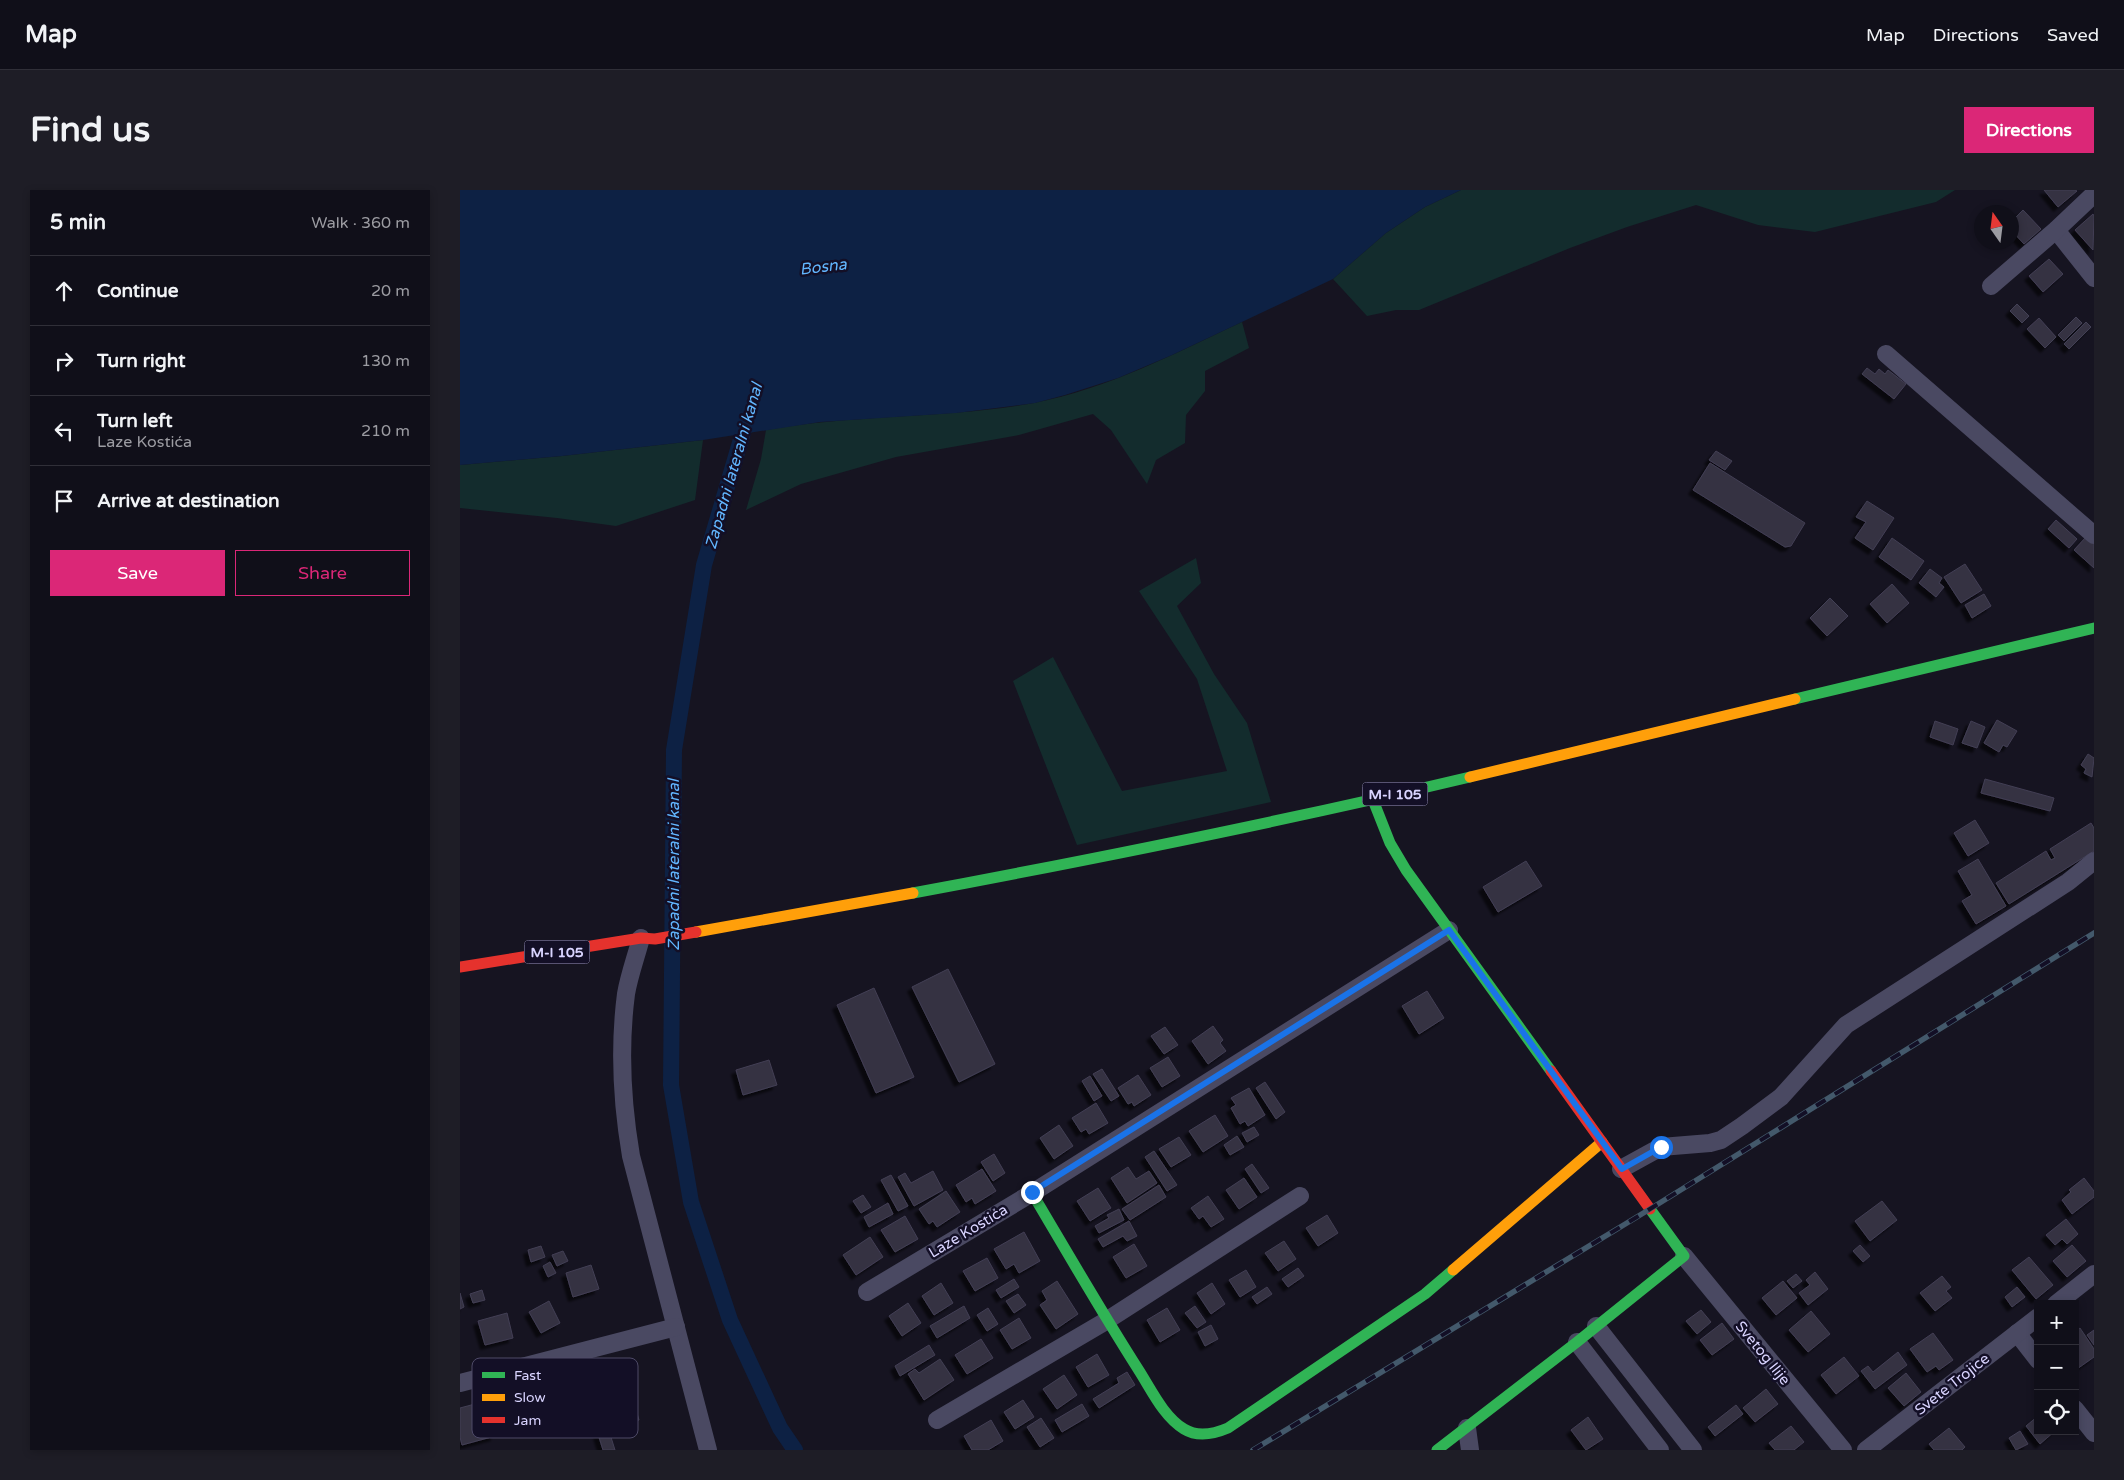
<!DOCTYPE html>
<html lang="en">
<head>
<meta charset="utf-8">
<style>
	body { margin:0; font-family:"Varela Round",sans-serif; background:#1e1d26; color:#f1f3f6 }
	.controls { position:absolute; right:15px; bottom:15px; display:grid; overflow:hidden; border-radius:0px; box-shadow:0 2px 8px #0003 }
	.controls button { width:45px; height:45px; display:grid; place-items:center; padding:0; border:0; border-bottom:1px solid #302f38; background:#100f19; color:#f1f3f6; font:25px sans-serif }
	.compass { position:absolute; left:1514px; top:15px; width:45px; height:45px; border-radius:50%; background:#100f19; box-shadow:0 2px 8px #0003; rotate:346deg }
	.stop { position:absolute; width:15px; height:15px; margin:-11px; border:4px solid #1a73e8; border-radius:50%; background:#fff }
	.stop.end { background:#1a73e8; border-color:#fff; box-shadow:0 1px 5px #0008 }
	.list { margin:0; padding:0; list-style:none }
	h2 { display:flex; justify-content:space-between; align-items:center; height:65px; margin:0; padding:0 20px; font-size:21px }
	h2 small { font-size:16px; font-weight:400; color:#9c9ca2 }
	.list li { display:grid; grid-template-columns:32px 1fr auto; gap:15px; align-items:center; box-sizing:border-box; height:70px; padding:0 20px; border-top:1px solid #302f38 }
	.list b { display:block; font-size:19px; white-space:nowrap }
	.list p { margin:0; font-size:16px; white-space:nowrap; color:#9c9ca2 }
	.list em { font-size:16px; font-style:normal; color:#9c9ca2 }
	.actions { display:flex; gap:10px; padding:15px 20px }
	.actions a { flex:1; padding:11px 0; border:1px solid #db2777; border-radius:0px; text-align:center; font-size:18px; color:#db2777 }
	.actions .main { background:#db2777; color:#fff }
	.icon { flex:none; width:28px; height:28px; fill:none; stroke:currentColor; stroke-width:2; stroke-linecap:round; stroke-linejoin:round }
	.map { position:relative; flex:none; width:1634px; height:1260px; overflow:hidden; border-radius:0px }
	header { display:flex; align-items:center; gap:30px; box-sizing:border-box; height:70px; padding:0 25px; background:#100f19; border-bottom:1px solid #302f38 }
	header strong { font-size:24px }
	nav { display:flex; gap:28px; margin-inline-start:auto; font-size:18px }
	.intro { display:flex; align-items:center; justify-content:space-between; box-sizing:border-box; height:120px; padding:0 30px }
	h1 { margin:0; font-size:35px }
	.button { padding:12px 22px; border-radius:0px; background:#db2777; color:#fff; font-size:18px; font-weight:700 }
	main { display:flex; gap:30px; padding:0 30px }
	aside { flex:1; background:#100f19; border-radius:0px; box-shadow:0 2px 8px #0003 }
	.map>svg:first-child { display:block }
	.green { fill:#132c2d }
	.water { fill:#0d2144 }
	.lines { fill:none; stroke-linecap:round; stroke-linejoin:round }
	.canal { stroke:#0d2144; stroke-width:16 }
	.building { fill:#343243; stroke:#433f54; filter:url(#shadow) }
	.street { stroke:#4a4962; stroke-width:18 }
	.fast { stroke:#30b455; stroke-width:11 }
	.slow { stroke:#ff9f0a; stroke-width:11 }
	.jam { stroke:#e5322d; stroke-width:11 }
	.rail-casing { stroke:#43596b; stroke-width:5.5 }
	.rail { stroke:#130f26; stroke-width:4; stroke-dasharray:11; stroke-linecap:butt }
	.route { stroke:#1a73e8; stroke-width:6 }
	.labels { text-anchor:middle; stroke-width:5; stroke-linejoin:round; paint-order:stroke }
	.shield { fill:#130f26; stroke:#9e99be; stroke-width:1 }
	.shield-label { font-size:14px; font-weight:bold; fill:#d9d4ff }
	.street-label { font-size:15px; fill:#d9d4ff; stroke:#130f26 }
	.water-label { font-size:16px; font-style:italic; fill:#62b6ff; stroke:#130f26 }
	.key { fill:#130f26; stroke:#4e4a67; stroke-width:1 }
	.key-label { font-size:14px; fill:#d9d4ff }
</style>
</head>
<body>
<header>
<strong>Map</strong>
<nav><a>Map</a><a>Directions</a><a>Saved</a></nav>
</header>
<div class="intro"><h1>Find us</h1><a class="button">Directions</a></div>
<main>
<aside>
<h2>5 min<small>Walk · 360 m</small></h2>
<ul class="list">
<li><svg class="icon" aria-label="ahead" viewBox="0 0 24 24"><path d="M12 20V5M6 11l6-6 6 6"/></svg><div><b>Continue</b></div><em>20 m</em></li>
<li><svg class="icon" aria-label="right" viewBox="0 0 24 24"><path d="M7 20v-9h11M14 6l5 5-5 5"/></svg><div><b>Turn right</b></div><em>130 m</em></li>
<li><svg class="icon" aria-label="left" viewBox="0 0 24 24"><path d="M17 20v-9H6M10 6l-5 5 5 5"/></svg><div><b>Turn left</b><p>Laze Kostića</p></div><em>210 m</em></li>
<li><svg class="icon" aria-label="arrive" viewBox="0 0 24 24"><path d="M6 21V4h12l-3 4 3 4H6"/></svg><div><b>Arrive at destination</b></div></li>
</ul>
<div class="actions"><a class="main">Save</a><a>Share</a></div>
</aside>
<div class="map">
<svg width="1634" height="1260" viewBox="0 0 1634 1260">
	<defs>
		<filter id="shadow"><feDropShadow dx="-4.5" dy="4.5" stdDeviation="1" flood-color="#0009"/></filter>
	</defs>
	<rect width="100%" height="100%" fill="#161421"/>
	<g class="green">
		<polygon points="1001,0 1495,0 1476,12 1355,42 1298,35 1236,15 1167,37 1110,58 959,120 936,120 907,126 873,89 926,43 965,17"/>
		<path d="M782 132 789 158 745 181V201L726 225 725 253 696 270 687 294 651 240 633 224 559 245 436 267 341 294 286 320 301 269 306 240C394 224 485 229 574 213 647 199 716 163 782 132Z"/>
		<polygon points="243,250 235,310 156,336 97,328 0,318 0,275 102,266"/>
		<polygon points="736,368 741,393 717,416 754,484 787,533 811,612 617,655 553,491 593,467 662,601 767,581 737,489 679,401"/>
	</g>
	<polygon class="water" points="0,0 1001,0 965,17 926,43 873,89 712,165 658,188 605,205 575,213 496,223 360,232 243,250 102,266 0,275"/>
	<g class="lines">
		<polyline class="canal" points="289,222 244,375 214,560 211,895 231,1012 270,1130 320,1238 335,1260"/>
	</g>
	<g class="building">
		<polygon points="1584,0 1615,0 1617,1 1598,17"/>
		<polygon points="1563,20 1581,39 1564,54 1552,41 1552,31"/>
		<polygon points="1633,24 1634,26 1633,60 1615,40"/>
		<polygon points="1589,69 1603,84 1583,102 1569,86"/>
		<polygon points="1557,114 1569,126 1562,133 1550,121"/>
		<polygon points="1616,127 1622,133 1604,151 1598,145"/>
		<polygon points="1579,128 1596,147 1585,158 1567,139"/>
		<polygon points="1626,132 1631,137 1609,159 1604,154"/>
		<polygon points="1407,178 1415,184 1419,179 1425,184 1428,180 1446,194 1434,209 1402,184"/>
		<polygon points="1256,261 1272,271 1265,280 1249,270"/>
		<polygon points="1250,273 1345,333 1331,356 1325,357 1233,300"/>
		<polygon points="1407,311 1434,328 1413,360 1395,348 1406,332 1396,327"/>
		<polygon points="1596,330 1617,349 1609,358 1588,339"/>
		<polygon points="1626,347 1634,353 1634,378 1614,360"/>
		<polygon points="1432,348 1464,371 1451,390 1419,367"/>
		<polygon points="1505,374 1522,400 1501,413 1484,387"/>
		<polygon points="1470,379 1482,388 1479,393 1484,397 1476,407 1459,393"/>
		<polygon points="1432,394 1449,413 1427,433 1410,414"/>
		<polygon points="1524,404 1531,416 1512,428 1505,415"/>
		<polygon points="1370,408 1388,426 1367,446 1350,428"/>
		<polygon points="1537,530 1557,541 1547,557 1543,555 1539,562 1524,553"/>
		<polygon points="1475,531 1498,539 1493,555 1470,547"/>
		<polygon points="1511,531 1525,537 1517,558 1502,553"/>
		<polygon points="1628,564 1634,568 1632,587 1624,583 1626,579 1621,575"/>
		<polygon points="1525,589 1594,608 1590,621 1521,603"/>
		<polygon points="1515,630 1529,653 1508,666 1494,643"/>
		<polygon points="1631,633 1634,638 1634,661 1549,714 1536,693 1586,661 1591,670 1595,668 1590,659"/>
		<polygon points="1518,669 1546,716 1516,734 1502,711 1512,705 1498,681"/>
		<polygon points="1066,671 1082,696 1038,722 1023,697"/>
		<polygon points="488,779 535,874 499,892 452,797"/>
		<polygon points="414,798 454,887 416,903 377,815"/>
		<polygon points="967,801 984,828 959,844 942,816"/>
		<polygon points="753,836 763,850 760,853 766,861 748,874 732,851"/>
		<polygon points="705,837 718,855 704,864 691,846"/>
		<polygon points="708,867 720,886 702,897 690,878"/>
		<polygon points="309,870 317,895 283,905 276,880"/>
		<polygon points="642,879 659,906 651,911 633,884"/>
		<polygon points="678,885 691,905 674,916 672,912 668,914 658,898"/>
		<polygon points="630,886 642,906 634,911 622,891"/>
		<polygon points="805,892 825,922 816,929 796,898"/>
		<polygon points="789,898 805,925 788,936 785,931 780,934 771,918 776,915 771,908"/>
		<polygon points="636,913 648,933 629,944 626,939 621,942 612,928"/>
		<polygon points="755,925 768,946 743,962 729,941"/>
		<polygon points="599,935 613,956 594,969 580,948"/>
		<polygon points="794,937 799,945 787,952 782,943"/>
		<polygon points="777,946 784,957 770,965 764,955"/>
		<polygon points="719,947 731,965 711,977 699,959"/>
		<polygon points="694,961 717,995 707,1001 685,967"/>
		<polygon points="534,964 545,983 533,991 521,972"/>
		<polygon points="792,974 809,998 801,1003 785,979"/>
		<polygon points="668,977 676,989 689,981 697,993 667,1013 651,988"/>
		<polygon points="522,979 536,1001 515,1014 512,1008 506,1012 496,995"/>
		<polygon points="473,981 483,1000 454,1016 438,987 445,983 451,993"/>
		<polygon points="431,985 448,1016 438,1021 421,990"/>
		<polygon points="784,988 797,1007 779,1019 766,1000"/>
		<polygon points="1624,988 1634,1001 1634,1007 1612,1024 1602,1010 1611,1002 1609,1000"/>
		<polygon points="699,995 706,1007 670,1030 662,1019"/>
		<polygon points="638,998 651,1018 630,1031 617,1011"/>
		<polygon points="486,1001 500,1022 477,1037 473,1031 469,1034 459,1019"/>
		<polygon points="403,1005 411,1017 401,1023 393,1011"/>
		<polygon points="748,1006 764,1029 751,1037 743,1026 739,1029 731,1018"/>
		<polygon points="1422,1011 1437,1030 1410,1051 1395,1031"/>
		<polygon points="428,1013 433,1024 409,1037 404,1027"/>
		<polygon points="659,1019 664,1030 639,1043 635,1036 649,1028 647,1025"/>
		<polygon points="867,1025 878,1043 858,1056 846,1038"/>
		<polygon points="445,1026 458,1049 435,1062 421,1040"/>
		<polygon points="1606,1029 1618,1044 1607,1054 1602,1049 1595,1055 1586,1045"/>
		<polygon points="669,1031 677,1046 667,1051 663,1046 643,1057 638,1049"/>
		<polygon points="564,1042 580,1071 559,1083 554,1074 546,1079 534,1059"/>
		<polygon points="410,1047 423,1067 396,1085 383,1065"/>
		<polygon points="824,1051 836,1069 818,1081 805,1063"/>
		<polygon points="674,1054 687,1076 666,1088 653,1067"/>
		<polygon points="1400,1055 1410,1066 1403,1072 1393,1061"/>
		<polygon points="1612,1055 1626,1071 1607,1087 1593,1071"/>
		<polygon points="81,1056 85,1067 71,1072 68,1060"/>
		<polygon points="103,1061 108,1071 97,1076 92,1065"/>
		<polygon points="1569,1067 1593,1095 1576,1109 1552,1080"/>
		<polygon points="527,1068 538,1088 515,1101 503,1081"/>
		<polygon points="90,1072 96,1083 88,1087 83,1076"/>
		<polygon points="131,1075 139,1099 113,1107 106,1083"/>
		<polygon points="838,1078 844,1086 828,1097 822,1089"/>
		<polygon points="786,1080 796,1097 780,1107 769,1090"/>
		<polygon points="1355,1082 1368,1099 1348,1115 1339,1103 1350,1095 1346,1090"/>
		<polygon points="1336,1084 1342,1091 1333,1098 1327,1091"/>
		<polygon points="1482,1086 1491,1097 1486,1101 1492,1108 1475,1121 1460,1103"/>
		<polygon points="554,1089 559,1097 541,1108 536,1100"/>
		<polygon points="597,1091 618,1124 596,1139 580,1115 587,1110 582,1101"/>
		<polygon points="1323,1091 1337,1108 1316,1125 1302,1108"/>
		<polygon points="481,1093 493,1113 474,1125 462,1106"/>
		<polygon points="752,1093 765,1114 751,1124 737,1103"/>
		<polygon points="807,1097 812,1104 797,1114 792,1107"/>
		<polygon points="1557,1097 1565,1107 1552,1117 1545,1107"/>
		<polygon points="22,1100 25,1110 13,1113 10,1104"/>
		<polygon points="0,1103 4,1117 0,1119"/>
		<polygon points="558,1104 566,1115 554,1123 546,1111"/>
		<polygon points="89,1111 100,1133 81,1143 69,1122"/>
		<polygon points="448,1113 461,1133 442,1146 429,1126"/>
		<polygon points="504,1116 510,1128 477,1148 470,1136"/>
		<polygon points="735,1116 746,1132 737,1138 725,1123"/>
		<polygon points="528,1118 538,1134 527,1141 517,1125"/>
		<polygon points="707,1118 720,1140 700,1152 687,1130"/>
		<polygon points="1241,1120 1251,1132 1237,1144 1226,1131"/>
		<polygon points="1351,1121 1370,1144 1348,1162 1329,1140"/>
		<polygon points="47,1123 53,1148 25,1155 18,1131"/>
		<polygon points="559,1128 571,1148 552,1159 540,1140"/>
		<polygon points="1262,1133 1274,1149 1252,1165 1240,1150"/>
		<polygon points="751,1135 758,1149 745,1156 738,1142"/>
		<polygon points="1620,1138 1634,1159 1634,1167 1617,1179 1615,1176 1615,1142"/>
		<polygon points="1634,1140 1634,1155 1627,1145"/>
		<polygon points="1473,1143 1493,1170 1479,1180 1476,1176 1467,1182 1450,1159"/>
		<polygon points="521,1149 533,1168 507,1184 495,1165"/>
		<polygon points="469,1155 475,1165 440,1186 435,1176"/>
		<polygon points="1438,1162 1447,1175 1415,1199 1401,1181 1408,1176 1413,1182"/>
		<polygon points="637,1164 649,1185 628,1197 616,1177"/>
		<polygon points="1384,1167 1399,1186 1376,1204 1361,1185"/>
		<polygon points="480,1169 494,1190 464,1210 448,1184 455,1179 459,1183"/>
		<polygon points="667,1182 675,1195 639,1218 633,1209 659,1193 657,1188"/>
		<polygon points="1446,1183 1461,1202 1444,1216 1428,1198"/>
		<polygon points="604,1185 617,1205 597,1219 583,1199"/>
		<polygon points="1306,1199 1318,1214 1295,1232 1283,1218"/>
		<polygon points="172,1206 179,1230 166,1234 158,1211"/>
		<polygon points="563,1210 574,1227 555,1239 544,1222"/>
		<polygon points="26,1211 35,1246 2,1255 0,1247 0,1218"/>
		<polygon points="622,1214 629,1226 602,1242 595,1230"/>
		<polygon points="1276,1215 1283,1224 1255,1246 1248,1237"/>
		<polygon points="1578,1226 1578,1241 1595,1241 1580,1254 1566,1236"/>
		<polygon points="1128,1227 1143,1249 1126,1260 1111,1240"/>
		<polygon points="581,1228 594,1248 580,1257 567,1237"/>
		<polygon points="531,1230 543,1251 528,1260 512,1260 504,1246"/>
		<polygon points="1331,1236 1344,1252 1334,1260 1315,1260 1309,1253"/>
		<polygon points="1489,1238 1505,1257 1502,1260 1474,1260 1469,1254"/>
		<polygon points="149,1241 155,1260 143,1260 138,1244"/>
		<polygon points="1560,1241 1568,1254 1556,1260 1549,1248"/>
	</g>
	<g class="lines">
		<g class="street">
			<polyline points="1596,40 1634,88"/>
			<polyline points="1531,96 1596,40 1634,4"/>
			<polyline points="1426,164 1634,345"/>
			<path d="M181 748C176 767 169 786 166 804 159 858 162 913 171 966L248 1260"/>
			<polyline points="1161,979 1201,957 1250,953 1261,950 1282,936 1321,907 1386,835 1608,692 1634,671"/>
			<polyline points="1224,1066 1383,1260"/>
			<polyline points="407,1102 572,1003 989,740"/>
			<polyline points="1596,1114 1634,1084"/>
			<polyline points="1136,1136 1233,1260"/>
			<polyline points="1557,1143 1578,1170"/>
			<polyline points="1117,1152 1200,1260"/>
			<polyline points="0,1193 216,1137"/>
			<polyline points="1615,1219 1634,1243"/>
			<polyline points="477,1230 646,1131 840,1006"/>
			<polyline points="1007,1238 1010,1260"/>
			<polyline points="1406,1260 1578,1127"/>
		</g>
		<g class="fast">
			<polyline points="1335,509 1634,438"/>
			<polyline points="913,610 930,653 946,680 1091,881"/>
			<path d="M453 703C640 668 825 631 1010 587"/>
			<path d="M572 1003C607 1062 641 1121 678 1179 691 1199 703 1226 724 1239 737 1247 754 1244 768 1238L965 1104 993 1080"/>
			<polyline points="977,1260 1117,1152 1224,1066 1190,1019"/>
		</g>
		<g class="slow">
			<polyline points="1010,587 1335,509"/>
			<polyline points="236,742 453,703"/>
			<polyline points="993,1080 1142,952"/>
		</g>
		<g class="jam">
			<polyline points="0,777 181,748 195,749 236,742"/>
			<polyline points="1091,881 1190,1019"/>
		</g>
		<defs>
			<polyline id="rail" points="793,1260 1190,1019 1634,743"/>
		</defs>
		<use href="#rail" class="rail-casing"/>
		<use href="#rail" class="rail"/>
	</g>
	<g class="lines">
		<polyline class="route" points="572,1002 989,740 1162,979 1201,957"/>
	</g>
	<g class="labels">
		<g class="shield">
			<rect x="902.5" y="592.5" width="65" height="23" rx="4"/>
			<rect x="64.5" y="750.5" width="65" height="23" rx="4"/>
		</g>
		<g class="shield-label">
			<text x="935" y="609">M-I 105</text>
			<text x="97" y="767">M-I 105</text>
		</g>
		<g class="street-label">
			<text transform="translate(508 1041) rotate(-31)" y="5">Laze Kostića</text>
			<text transform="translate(1303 1163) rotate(51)" y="5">Svetog Ilije</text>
			<text transform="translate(1492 1194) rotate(-38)" y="5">Svete Trojice</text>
		</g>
		<g class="water-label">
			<text transform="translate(363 76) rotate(-7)" y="6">Bosna</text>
			<text transform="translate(273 276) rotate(-74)" y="6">Zapadni lateralni kanal</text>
			<text transform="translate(213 675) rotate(-90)" y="6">Zapadni lateralni kanal</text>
		</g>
	</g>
	<rect x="12" y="1168" width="166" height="80" rx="8" class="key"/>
	<rect x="22" y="1182" width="23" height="6" fill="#30b455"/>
	<rect x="22" y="1204" width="23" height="7" fill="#ff9f0a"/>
	<rect x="22" y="1227" width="23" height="6" fill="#e5322d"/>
	<g class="key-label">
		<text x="54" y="1190">Fast</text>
		<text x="54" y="1212">Slow</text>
		<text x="54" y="1235">Jam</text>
	</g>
</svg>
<div class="controls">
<button>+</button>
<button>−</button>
<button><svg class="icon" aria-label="locate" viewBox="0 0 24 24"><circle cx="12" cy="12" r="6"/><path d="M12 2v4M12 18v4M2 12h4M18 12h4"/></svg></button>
</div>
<svg class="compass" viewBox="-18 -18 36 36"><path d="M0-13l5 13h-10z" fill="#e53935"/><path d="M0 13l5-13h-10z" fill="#9c9ca2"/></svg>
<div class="stop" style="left:1201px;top:957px"></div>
<div class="stop end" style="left:572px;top:1002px"></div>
</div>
</main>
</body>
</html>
